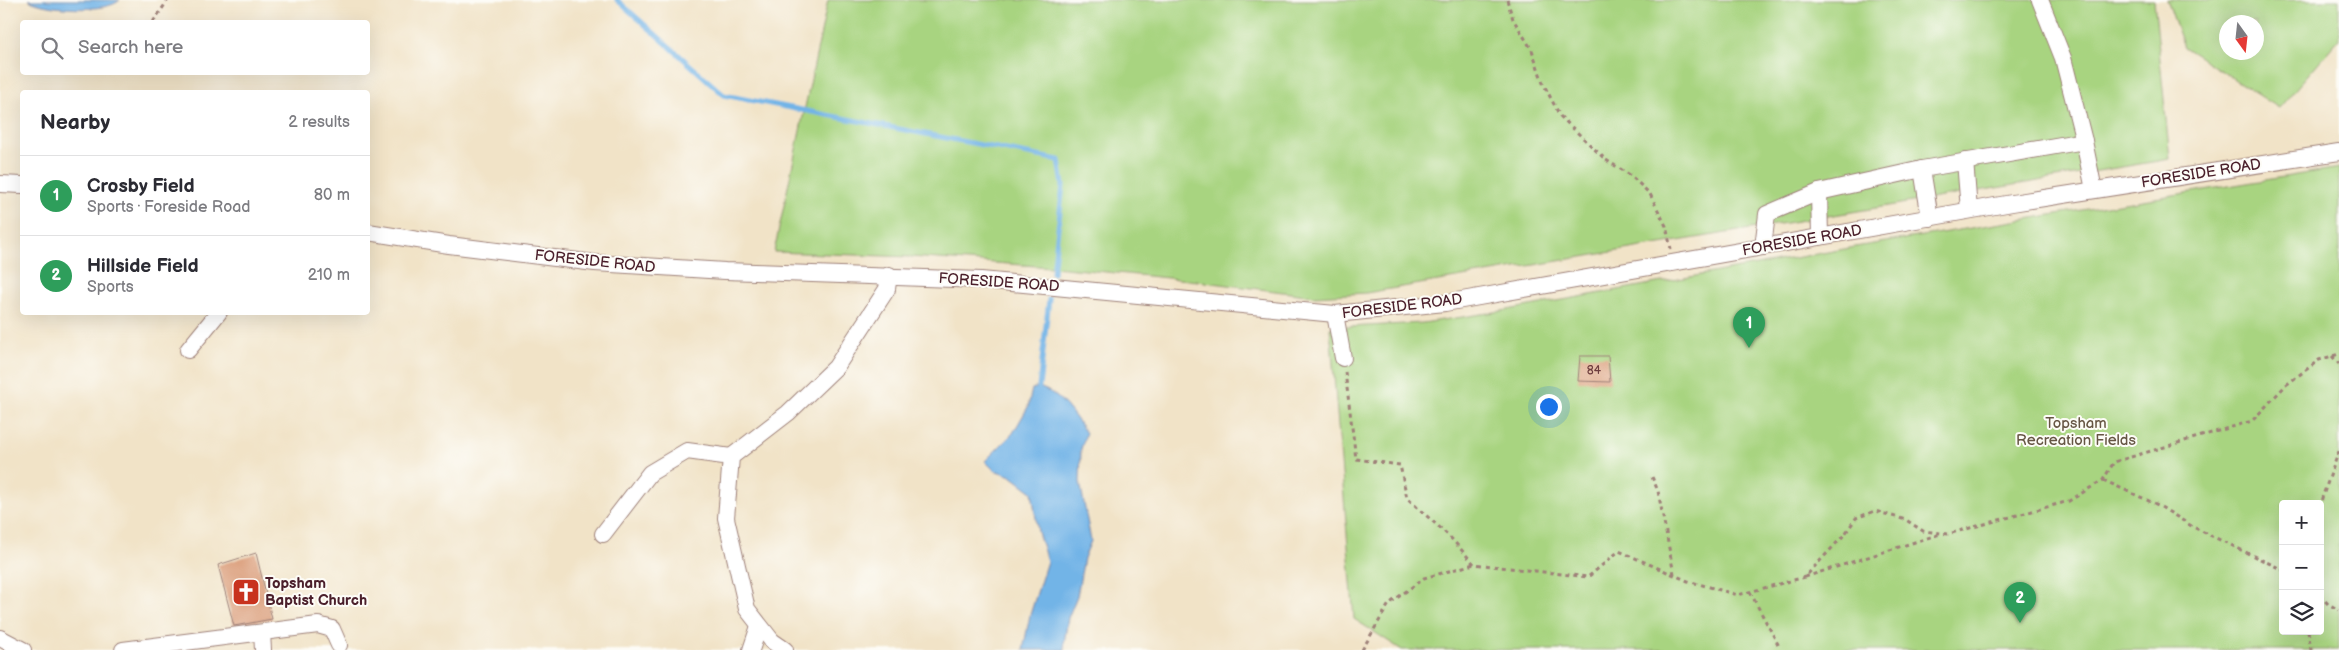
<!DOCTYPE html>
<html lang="en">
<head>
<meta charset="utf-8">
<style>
	body { margin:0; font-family:"Balsamiq Sans",sans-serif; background:#f7f7f7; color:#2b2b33 }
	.controls { position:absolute; right:15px; bottom:15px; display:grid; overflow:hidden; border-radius:5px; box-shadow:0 5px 20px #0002 }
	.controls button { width:45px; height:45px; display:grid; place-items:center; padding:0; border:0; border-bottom:1px solid #e1e1e2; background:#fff; color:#2b2b33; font:25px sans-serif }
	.compass { position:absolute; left:2219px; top:15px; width:45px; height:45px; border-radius:50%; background:#fff; box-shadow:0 5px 20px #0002; rotate:165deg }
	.you { position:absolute; left:1548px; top:406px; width:18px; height:18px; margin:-12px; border:4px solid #fff; border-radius:50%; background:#1a73e8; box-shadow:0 0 0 8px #1a73e833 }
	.badge { display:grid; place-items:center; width:32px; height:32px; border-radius:50%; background:#c8321e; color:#fff; font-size:16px; font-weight:700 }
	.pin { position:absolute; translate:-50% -41px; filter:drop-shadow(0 1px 2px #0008) }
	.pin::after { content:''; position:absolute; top:26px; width:18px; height:15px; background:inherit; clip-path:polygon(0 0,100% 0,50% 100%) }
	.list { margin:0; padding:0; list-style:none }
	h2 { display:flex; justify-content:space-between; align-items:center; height:65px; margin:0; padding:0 20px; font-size:21px }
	h2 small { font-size:16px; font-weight:400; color:#7c7c81 }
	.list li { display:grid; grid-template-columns:32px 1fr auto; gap:15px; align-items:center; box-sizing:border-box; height:80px; padding:0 20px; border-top:1px solid #e1e1e2 }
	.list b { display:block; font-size:19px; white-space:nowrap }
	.list p { margin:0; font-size:16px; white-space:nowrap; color:#7c7c81 }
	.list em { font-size:16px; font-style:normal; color:#7c7c81 }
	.icon { flex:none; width:28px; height:28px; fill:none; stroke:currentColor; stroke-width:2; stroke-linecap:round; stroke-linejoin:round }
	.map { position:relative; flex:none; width:2339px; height:650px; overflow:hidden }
	.search { position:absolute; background:#fff; box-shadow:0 5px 20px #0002; left:20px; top:20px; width:350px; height:55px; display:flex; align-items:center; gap:12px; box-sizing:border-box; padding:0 18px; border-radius:5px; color:#7c7c81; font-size:19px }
	.panel { position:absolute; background:#fff; box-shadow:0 5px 20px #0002; left:20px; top:90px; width:350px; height:225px; border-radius:5px }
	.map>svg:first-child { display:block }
	.green { fill:#a8d480; stroke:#797a56; fill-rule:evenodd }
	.water { fill:#72b4e7; stroke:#5e6a89 }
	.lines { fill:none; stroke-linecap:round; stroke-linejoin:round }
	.stream { stroke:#72b4e7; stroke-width:5 }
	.building { fill:#d99975 }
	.minor-casing { stroke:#9e8179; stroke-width:18 }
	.path { stroke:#9e8179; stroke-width:3; stroke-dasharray:4 4; stroke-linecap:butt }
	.minor { stroke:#fff; stroke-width:16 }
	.labels { text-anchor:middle; stroke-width:4; stroke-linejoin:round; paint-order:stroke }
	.number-label { font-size:12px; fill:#6e3e3e }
	.street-label { font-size:15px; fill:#4a1f2b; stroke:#fdfcf7 }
	.park-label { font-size:15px; fill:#654; stroke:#fdfcf7 }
	.poi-label { font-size:15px; font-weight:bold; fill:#4a1f2b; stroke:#fdfcf7; text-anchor:start }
</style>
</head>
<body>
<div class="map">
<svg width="2339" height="650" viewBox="0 0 2339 650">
	<rect width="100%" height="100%" fill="#fdfcf7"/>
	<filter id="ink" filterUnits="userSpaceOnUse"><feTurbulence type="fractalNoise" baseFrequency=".02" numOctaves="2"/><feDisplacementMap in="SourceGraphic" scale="10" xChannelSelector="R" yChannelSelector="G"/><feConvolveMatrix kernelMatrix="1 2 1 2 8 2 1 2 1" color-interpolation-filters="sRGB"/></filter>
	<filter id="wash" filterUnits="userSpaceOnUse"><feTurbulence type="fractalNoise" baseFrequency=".0096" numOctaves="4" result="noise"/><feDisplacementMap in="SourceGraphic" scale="20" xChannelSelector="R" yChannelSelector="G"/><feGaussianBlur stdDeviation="1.12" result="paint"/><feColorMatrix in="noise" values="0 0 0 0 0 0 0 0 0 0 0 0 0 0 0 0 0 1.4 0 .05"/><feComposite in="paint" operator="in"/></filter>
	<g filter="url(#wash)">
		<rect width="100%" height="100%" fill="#f1e3c7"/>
		<g class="green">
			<polygon points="828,0 2154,0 2170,159 1366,293 1314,296 1189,280 1065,268 911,257 774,252"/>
			<path d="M2167 0H2339V39L2279 108 2184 47ZM2226 22H2256V52H2226Z"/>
			<path d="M2339 168V650H1402L1354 619 1330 328 1423 323 1502 311 1861 246ZM2283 504H2320V631H2283Z"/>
		</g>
		<g class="water">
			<path d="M29 0H120C108 13 44 10 29 0Z"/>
			<path d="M1039 387C1062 395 1073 414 1086 433L1081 449 1080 482 1091 541 1084 558 1077 596 1068 618 1064 643 1065 650H1023L1030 615 1047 561 1038 532 1032 492 1011 476 994 470 985 461 1013 433 1028 407 1032 389Z"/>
		</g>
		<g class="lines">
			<g class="stream">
				<polyline points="617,0 724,95 1059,160 1063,185 1053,273"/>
				<polyline points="1039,387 1049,299"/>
			</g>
		</g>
		<g id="blocks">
			<g class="building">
				<polygon points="1580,356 1608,356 1610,382 1578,381"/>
				<polygon points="256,553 272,619 234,626 218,565"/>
			</g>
		</g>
	</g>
	<g filter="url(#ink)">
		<use href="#blocks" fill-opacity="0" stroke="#9e8179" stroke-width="1"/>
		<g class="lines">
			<defs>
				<g id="minor">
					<polyline points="2040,0 2063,58 2084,141"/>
					<polyline points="1965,161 1969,210"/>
					<polyline points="1922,169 1930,218"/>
					<polyline points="0,184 22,185"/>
					<polyline points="1819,192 1820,237"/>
					<polyline points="368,232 449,245 595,263 725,271 981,280 1335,314 1445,303 2012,203 2339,152"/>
					<polyline points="1763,247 1767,214 1819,192 1922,169 2084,141 2094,190"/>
					<polyline points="1335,314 1343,358"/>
					<polyline points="188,350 219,312"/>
					<polyline points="603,534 650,473 687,451 731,457"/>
					<polyline points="262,633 263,650"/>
					<polyline points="0,638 23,650"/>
					<polyline points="123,650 318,625 332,629 339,645"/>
					<polyline points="751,650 759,626"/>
					<polyline points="785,650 772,641 747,609 726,518 731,457 788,413 836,367 887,289 889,275"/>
				</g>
			</defs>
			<use href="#minor" class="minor-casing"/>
			<g class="path">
				<polyline points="1507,0 1513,19 1532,50 1543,83 1560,116 1606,160 1630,175 1650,194 1666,226 1671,249"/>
				<polyline points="153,22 168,0"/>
				<polyline points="2332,356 2339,364"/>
				<polyline points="1345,372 1356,459 1400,465 1407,498 1449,536 1474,564 1588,577 1619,551 1688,581 1738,595 1805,577 1845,534 1856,518 1875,511 1906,520 1923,531 1948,534 2069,501 2103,480 2114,462 2252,421 2286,385 2319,360 2339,354"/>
				<polyline points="1652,477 1658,491 1674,574"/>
				<polyline points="2103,480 2158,505 2193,527 2283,570"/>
				<polyline points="2320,508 2322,498 2339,451"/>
				<polyline points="1805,577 1940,534"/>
				<polyline points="1750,592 1779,646"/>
				<polyline points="2320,595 2328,604 2339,610"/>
				<polyline points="2308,631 2311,650"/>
				<polyline points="1362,650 1389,604 1424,578 1474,564"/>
			</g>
			<use href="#minor" class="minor"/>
		</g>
	</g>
	<defs>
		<symbol id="church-square" viewBox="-11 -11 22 22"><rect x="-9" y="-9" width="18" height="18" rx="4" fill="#c8321e" stroke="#fdfcf7"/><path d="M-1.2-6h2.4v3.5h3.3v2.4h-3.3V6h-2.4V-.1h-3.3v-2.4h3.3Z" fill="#fff"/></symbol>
	</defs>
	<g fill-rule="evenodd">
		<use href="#church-square" x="230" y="576" width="32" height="32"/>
	</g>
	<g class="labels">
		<g class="number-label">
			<text x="1594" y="374">84</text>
		</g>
		<g class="street-label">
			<text transform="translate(2201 173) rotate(-9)" y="5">FORESIDE ROAD</text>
			<text transform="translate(1802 240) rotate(-10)" y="5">FORESIDE ROAD</text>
			<text transform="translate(595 261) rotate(6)" y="5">FORESIDE ROAD</text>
			<text transform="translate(999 282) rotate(4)" y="5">FORESIDE ROAD</text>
			<text transform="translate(1402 306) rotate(-7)" y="5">FORESIDE ROAD</text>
		</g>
		<g class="park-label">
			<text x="2076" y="428">Topsham<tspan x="2076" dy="17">Recreation Fields</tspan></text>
		</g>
		<g class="poi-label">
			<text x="265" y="588">Topsham<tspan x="265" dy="17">Baptist Church</tspan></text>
		</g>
	</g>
</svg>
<div class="controls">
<button>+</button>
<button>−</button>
<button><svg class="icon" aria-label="layers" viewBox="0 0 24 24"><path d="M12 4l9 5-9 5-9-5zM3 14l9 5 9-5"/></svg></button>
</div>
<svg class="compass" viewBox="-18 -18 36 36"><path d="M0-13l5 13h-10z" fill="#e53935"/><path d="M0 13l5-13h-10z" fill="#7c7c81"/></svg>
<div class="you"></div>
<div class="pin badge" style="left:1749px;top:348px;background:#2e9e5b">1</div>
<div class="pin badge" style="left:2020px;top:623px;background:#2e9e5b">2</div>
<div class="search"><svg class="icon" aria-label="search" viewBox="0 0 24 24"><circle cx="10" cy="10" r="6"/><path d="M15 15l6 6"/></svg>Search here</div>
<section class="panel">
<h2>Nearby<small>2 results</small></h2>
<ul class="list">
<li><span class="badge" style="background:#2e9e5b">1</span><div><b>Crosby Field</b><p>Sports · Foreside Road</p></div><em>80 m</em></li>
<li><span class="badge" style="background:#2e9e5b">2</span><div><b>Hillside Field</b><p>Sports</p></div><em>210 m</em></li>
</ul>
</section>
</div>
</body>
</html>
